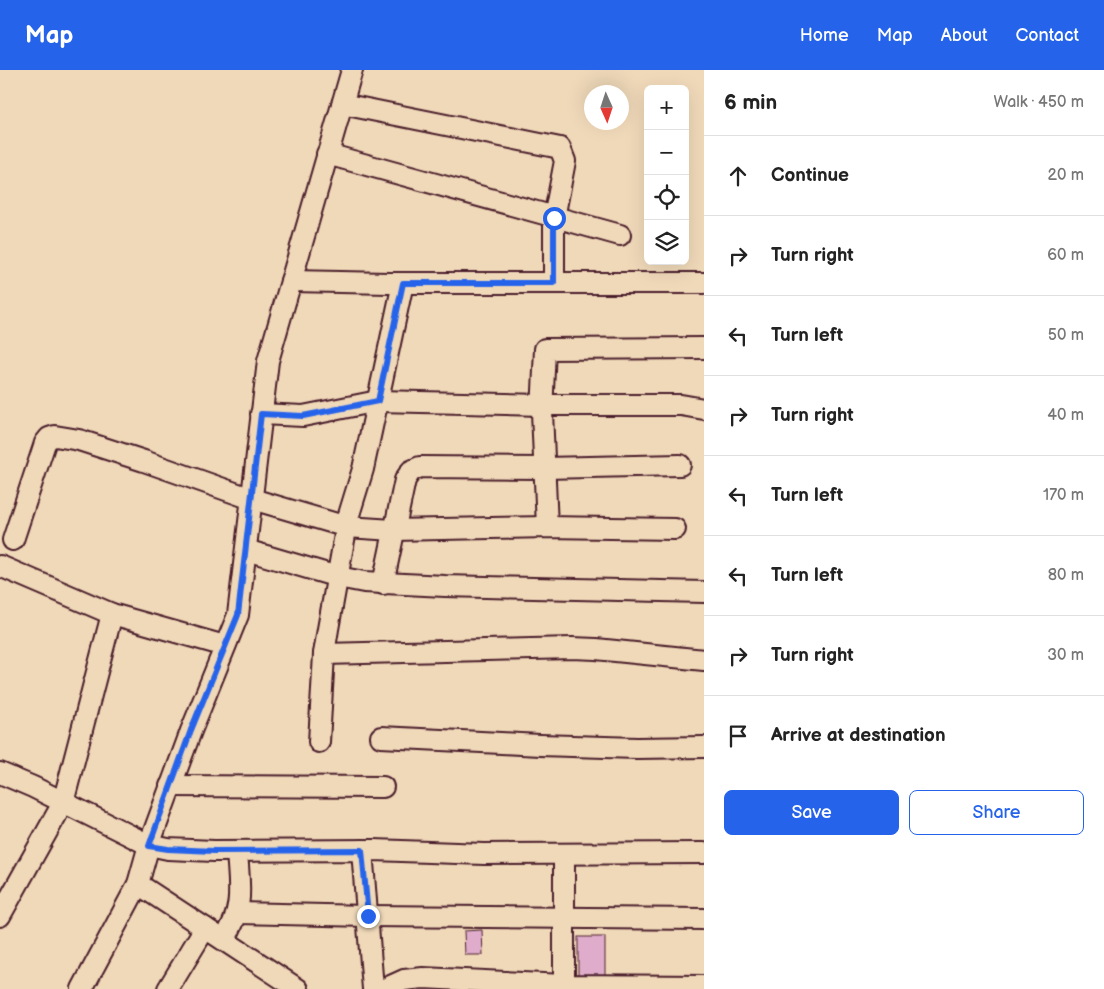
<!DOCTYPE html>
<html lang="en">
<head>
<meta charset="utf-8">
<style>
	body { margin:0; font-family:"Balsamiq Sans",sans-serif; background:#f2f2f2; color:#222 }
	.controls { position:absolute; right:15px; top:15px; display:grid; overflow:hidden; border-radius:8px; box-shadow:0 5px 20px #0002 }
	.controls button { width:45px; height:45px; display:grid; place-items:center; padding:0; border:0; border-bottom:1px solid #e0e0e0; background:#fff; color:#222; font:25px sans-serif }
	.compass { position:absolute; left:584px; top:15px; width:45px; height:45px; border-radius:50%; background:#fff; box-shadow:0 5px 20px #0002; rotate:177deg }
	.stop { position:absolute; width:15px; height:15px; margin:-11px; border:4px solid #2563eb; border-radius:50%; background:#fff }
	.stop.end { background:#2563eb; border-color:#fff; box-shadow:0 1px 5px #0008 }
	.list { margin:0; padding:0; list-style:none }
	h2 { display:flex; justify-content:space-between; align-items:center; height:65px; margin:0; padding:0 20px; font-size:21px }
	h2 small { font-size:16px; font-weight:400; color:#767676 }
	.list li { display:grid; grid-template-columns:32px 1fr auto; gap:15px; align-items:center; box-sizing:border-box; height:80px; padding:0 20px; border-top:1px solid #e0e0e0 }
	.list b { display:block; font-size:19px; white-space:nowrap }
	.list em { font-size:16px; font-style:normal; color:#767676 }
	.actions { display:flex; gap:10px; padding:15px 20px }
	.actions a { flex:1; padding:11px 0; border:1px solid #2563eb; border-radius:8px; text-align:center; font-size:18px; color:#2563eb }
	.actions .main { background:#2563eb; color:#fff }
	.icon { flex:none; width:28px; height:28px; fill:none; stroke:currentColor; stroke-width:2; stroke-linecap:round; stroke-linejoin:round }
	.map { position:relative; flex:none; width:704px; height:919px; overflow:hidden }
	header { display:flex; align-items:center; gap:30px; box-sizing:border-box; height:70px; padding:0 25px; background:#2563eb; color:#fff }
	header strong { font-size:24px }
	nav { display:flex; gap:28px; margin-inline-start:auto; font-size:18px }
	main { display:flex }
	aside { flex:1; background:#fff }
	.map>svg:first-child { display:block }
	.building { fill:#dfadcb; stroke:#4a1f2b }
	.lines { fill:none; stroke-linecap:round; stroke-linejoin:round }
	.street-casing { stroke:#4a1f2b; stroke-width:24 }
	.street { stroke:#f0d9b9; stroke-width:20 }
	.route { stroke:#2563eb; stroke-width:6 }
</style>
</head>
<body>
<header>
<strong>Map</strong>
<nav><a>Home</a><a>Map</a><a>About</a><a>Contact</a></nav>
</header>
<main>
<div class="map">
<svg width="704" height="919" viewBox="0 0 704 919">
	<rect width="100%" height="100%" fill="#f0d9b9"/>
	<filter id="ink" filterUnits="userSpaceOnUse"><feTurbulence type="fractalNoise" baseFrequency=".02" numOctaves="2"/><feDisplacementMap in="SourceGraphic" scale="10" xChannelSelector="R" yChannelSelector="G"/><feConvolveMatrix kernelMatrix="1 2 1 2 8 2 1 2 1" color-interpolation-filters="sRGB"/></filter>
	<g filter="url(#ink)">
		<g class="building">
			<polygon points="482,860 483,885 465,885 464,861"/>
			<rect x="578" y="867" width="27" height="42"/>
		</g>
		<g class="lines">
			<defs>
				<g id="street">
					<polyline points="342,34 560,78 565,91 554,148 554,213"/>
					<polyline points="327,84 620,165"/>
					<polyline points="291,211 389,213 704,213"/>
					<polyline points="261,344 303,346 378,331 543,335 681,335 704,339"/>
					<polyline points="547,457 542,342 545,279 704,278"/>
					<polyline points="13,470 45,373 49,368 55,366 79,370 144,391 252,429 347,457 393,460 547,457 675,459"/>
					<polyline points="246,480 338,507 364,512 445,516 704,522"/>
					<polyline points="0,496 112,544 225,576"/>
					<polyline points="383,514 405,410 411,401 420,397 544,398 680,395"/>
					<polyline points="324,584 572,578 596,579 704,590"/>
					<polyline points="381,667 540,675 637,678 704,677"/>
					<polyline points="319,672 324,584 328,559 348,448 363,399 403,213"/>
					<polyline points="0,703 33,717 149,775 168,779 214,781 374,780 484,784 704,783"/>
					<polyline points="170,716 383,717"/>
					<polyline points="362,780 373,919"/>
					<polyline points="138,814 298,919"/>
					<polyline points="237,843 368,846 704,849"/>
					<polyline points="0,846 63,733 112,544"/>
					<path d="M224 870C245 837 239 817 237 781"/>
					<polyline points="564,915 564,784"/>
					<polyline points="82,919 138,814 149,775 191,661 238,545 268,291 352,0"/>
					<polyline points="168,919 205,858"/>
					<polyline points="384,919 404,910 423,908 564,915 704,916"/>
				</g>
			</defs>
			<use href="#street" class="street-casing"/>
			<use href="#street" class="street"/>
		</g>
	</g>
	<g class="lines" filter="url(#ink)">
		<polyline class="route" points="368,846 362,780 214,781 168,779 149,776 191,660 238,545 261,344 303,346 378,331 403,213 554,213 554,148"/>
	</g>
</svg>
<div class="controls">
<button>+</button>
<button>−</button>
<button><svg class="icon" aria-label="locate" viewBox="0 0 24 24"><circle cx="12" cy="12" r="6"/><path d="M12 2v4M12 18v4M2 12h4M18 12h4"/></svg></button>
<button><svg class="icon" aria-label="layers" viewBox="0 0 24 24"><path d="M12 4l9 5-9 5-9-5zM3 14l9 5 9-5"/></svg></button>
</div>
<svg class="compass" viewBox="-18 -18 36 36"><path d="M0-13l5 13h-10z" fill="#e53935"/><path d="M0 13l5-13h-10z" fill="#767676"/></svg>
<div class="stop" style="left:554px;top:148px"></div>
<div class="stop end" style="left:368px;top:846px"></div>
</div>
<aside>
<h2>6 min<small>Walk · 450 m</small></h2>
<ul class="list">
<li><svg class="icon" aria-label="ahead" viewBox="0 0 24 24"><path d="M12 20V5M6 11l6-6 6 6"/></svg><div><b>Continue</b></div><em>20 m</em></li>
<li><svg class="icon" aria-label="right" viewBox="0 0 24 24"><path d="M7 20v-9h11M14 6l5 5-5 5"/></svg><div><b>Turn right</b></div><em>60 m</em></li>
<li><svg class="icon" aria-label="left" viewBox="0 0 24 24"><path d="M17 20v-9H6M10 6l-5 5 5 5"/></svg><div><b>Turn left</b></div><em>50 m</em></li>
<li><svg class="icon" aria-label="right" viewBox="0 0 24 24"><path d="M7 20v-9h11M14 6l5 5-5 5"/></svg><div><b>Turn right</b></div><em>40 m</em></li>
<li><svg class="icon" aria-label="left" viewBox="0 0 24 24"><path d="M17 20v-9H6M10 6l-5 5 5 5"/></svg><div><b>Turn left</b></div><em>170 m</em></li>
<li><svg class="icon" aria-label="left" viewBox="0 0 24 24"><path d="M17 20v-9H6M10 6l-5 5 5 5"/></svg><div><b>Turn left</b></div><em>80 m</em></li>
<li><svg class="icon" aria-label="right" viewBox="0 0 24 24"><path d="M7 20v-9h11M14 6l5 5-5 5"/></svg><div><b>Turn right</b></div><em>30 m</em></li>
<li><svg class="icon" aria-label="arrive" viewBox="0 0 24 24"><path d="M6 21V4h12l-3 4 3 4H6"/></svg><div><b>Arrive at destination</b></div></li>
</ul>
<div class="actions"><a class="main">Save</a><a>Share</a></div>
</aside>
</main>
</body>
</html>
